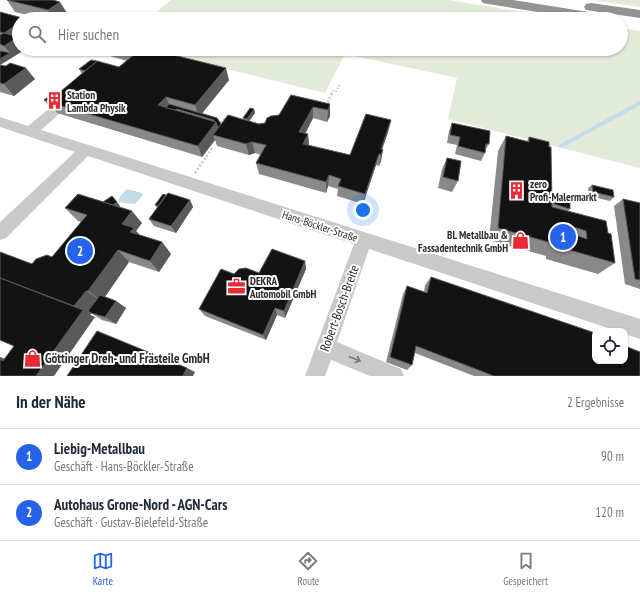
<!DOCTYPE html>
<html lang="de">
<head>
<meta charset="utf-8">
<style>
	body { margin:0; font-family:"PT Sans Narrow",sans-serif; background:#f2f2f3; color:#1f2937 }
	.controls { position:absolute; right:12px; bottom:12px; display:grid; overflow:hidden; border-radius:8px; box-shadow:0 1px 3px #0004 }
	.controls button { width:36px; height:36px; display:grid; place-items:center; padding:0; border:0; border-bottom:1px solid #e0e1e3; background:#fff; color:#1f2937; font:20px sans-serif }
	.you { position:absolute; left:363px; top:210px; width:14px; height:14px; margin:-10px; border:3px solid #fff; border-radius:50%; background:#1a73e8; box-shadow:0 0 0 6px #1a73e833 }
	.badge { display:grid; place-items:center; width:26px; height:26px; border-radius:50%; background:#2563eb; color:#fff; font-size:13px; font-weight:700 }
	.pin { position:absolute; translate:-50% -50%; border:2px solid #fff; box-shadow:0 1px 4px #0006 }
	.list { margin:0; padding:0; list-style:none }
	h2 { display:flex; justify-content:space-between; align-items:center; height:52px; margin:0; padding:0 16px; font-size:17px }
	h2 small { font-size:13px; font-weight:400; color:#747a83 }
	.list li { display:grid; grid-template-columns:26px 1fr auto; gap:12px; align-items:center; box-sizing:border-box; height:56px; padding:0 16px; border-top:1px solid #e0e1e3 }
	.list b { display:block; font-size:15px; white-space:nowrap }
	.list p { margin:0; font-size:13px; white-space:nowrap; color:#747a83 }
	.list em { font-size:13px; font-style:normal; color:#747a83 }
	.icon { flex:none; width:22px; height:22px; fill:none; stroke:currentColor; stroke-width:2; stroke-linecap:round; stroke-linejoin:round }
	.map { position:relative; flex:none; width:640px; height:376px; overflow:hidden }
	.search { position:absolute; background:#fff; box-shadow:0 1px 3px #0004; left:12px; right:12px; top:12px; height:44px; display:flex; align-items:center; gap:10px; box-sizing:border-box; padding:0 14px; border-radius:22px; color:#747a83; font-size:15px }
	.sheet { height:164px; background:#fff }
	nav { display:flex; justify-content:space-around; align-items:center; box-sizing:border-box; height:56px; border-top:1px solid #e0e1e3; background:#fff; font-size:11px; color:#747a83 }
	nav a { display:grid; justify-items:center; gap:2px }
	nav .on { color:#2563eb }
	.map>svg:first-child { display:block }
	.green { fill:#e2ead9 }
	.water { fill:#c4dbeb }
	.lines { fill:none; stroke-linecap:round; stroke-linejoin:round }
	.stream { stroke:#c4dbeb; stroke-width:4 }
	.path-far1 { stroke:#c9c9c9; stroke-width:2; stroke-dasharray:1.5 1.5; stroke-linecap:butt }
	.path { stroke:#c9c9c9; stroke-width:2.5; stroke-dasharray:2 2; stroke-linecap:butt }
	.minor { fill:#c9c9c9; fill-rule:evenodd }
	.highway { fill:#939393; fill-rule:evenodd }
	.wall { fill:#898989 }
	.shaded-wall { fill:#5a5a5a }
	.building { fill:#131313; stroke:#5a5a5a; fill-rule:evenodd }
	.oneway { stroke:#737373 }
	.labels { text-anchor:middle; stroke-width:4; stroke-linejoin:round; paint-order:stroke }
	.poi-label { font-size:11px; font-weight:bold; fill:#2c2c2c; stroke:#fff; text-anchor:start }
	.street-label { font-size:11px; fill:#2c2c2c; stroke:#fff }
	.near-street-label { font-size:13px; fill:#2c2c2c; stroke:#fff }
	.near-poi-label { font-size:13px; font-weight:bold; fill:#2c2c2c; stroke:#fff; text-anchor:start }
</style>
</head>
<body>
<div class="map">
<svg width="640" height="376" viewBox="0 0 640 376">
	<rect width="100%" height="100%" fill="#fff"/>
	<g class="green">
		<polygon points="171,0 449,0 566,19 148,19"/>
		<polygon points="592,0 640,0 640,7"/>
		<polygon points="621,28 640,31 640,168 448,119 457,78 345,54 325,93 144,49 621,49"/>
	</g>
	<polygon class="water" points="127,189 142,193 142,196 135,204 118,202 120,196"/>
	<g class="lines">
		<polyline class="stream" points="561,146 640,103"/>
		<polyline class="path-far1" points="331,94 333,91 336,91 340,84"/>
		<g class="path">
			<polyline points="326,106 332,93"/>
			<polyline points="221,123 226,117"/>
			<polyline points="195,173 213,147"/>
		</g>
		<polygon class="minor" points="71,93 75,94 77,97 75,100 41,130 640,319 640,339 625,334 625,331 617,331 369,249 337,342 401,369 404,376 370,376 331,360 325,376 305,376 354,244 88,156 6,238 0,240 0,222 75,152 0,127 0,117 28,126 67,94"/>
		<g class="highway">
			<polygon points="481,0 513,0 607,15 612,16 614,19 581,19 488,4 483,3"/>
			<polygon points="591,3 640,10 640,18 586,10 584,7 586,4"/>
		</g>
	</g>
	<g class="wall">
		<polygon points="7,0 67,13 58,19 45,19 15,12"/>
		<polygon points="0,12 26,19 19,19 19,49 26,49 0,65 35,79 14,96 0,92"/>
		<polygon points="106,49 149,49 229,80 202,113 217,118 221,124 244,119 243,118 254,109 255,113 249,121 259,124 265,123 279,115 291,95 330,104 330,116 327,122 313,118 305,134 308,134 309,145 350,155 391,120 388,132 382,150 381,161 379,166 376,165 363,204 337,196 338,189 328,186 326,193 259,174 256,163 261,155 255,153 249,155 217,146 215,140 202,157 57,113 51,105 47,104 44,100 57,94 82,74 79,69 119,67 127,61 110,56"/>
		<polygon points="452,123 489,144 486,149 485,153 481,161 455,154 457,145 447,143 449,131"/>
		<polygon points="506,136 527,141 529,137 552,196 554,194 570,209 568,211 608,233 615,263 598,274 546,259 546,256 489,240 498,151"/>
		<polygon points="447,158 458,181 452,192 438,188 442,169"/>
		<polygon points="592,185 614,197 610,201 589,196 588,188"/>
		<polygon points="166,195 190,200 193,207 176,233 154,226 149,219 157,208 155,205"/>
		<polygon points="112,196 120,206 119,207 142,223 136,231 140,235 162,242 171,254 159,272 129,262 105,297 116,301 126,308 116,324 102,320 91,313 90,315 95,317 0,376 0,357 4,359 14,346 0,340 0,252 32,264 52,257 81,222 78,221 65,208 103,202"/>
		<polygon points="623,199 640,203 640,289 625,284 614,206"/>
		<polygon points="305,261 306,269 285,318 277,315 266,340 205,316 199,309 234,274 259,273"/>
		<polygon points="431,277 640,376 474,376 415,353 412,365 407,370 386,362 403,294 407,286 424,292 425,285"/>
	</g>
	<g class="shaded-wall">
		<polygon points="60,2 67,13 58,19 53,19 48,10"/>
		<polygon points="19,23 19,49 26,49 0,65 0,59 10,53 4,46 4,33"/>
		<polygon points="26,68 35,79 14,96 4,84"/>
		<polygon points="226,68 229,80 200,116 199,115 195,105"/>
		<polygon points="166,97 171,109 158,105"/>
		<polygon points="330,104 330,116 327,122 328,110"/>
		<polygon points="313,107 313,118 300,144 299,132"/>
		<polygon points="254,109 255,113 248,123 247,119"/>
		<polygon points="391,120 388,132 380,155 381,149"/>
		<polygon points="216,122 220,133 213,135 215,140 202,157 198,146"/>
		<polygon points="308,134 309,146 303,144"/>
		<polygon points="252,142 255,153 249,155 246,144"/>
		<polygon points="383,150 381,161 379,166 381,155"/>
		<polygon points="379,154 376,165 363,204 365,194"/>
		<polygon points="329,175 328,186 326,193 326,182"/>
		<polygon points="112,196 120,206 109,213"/>
		<polygon points="190,200 193,207 176,233 171,226"/>
		<polygon points="132,211 142,223 136,231 144,240 141,244 122,224"/>
		<polygon points="162,242 171,254 159,272 150,261"/>
		<polygon points="118,250 129,262 102,301 88,291"/>
		<polygon points="305,261 306,269 285,318 284,311"/>
		<polygon points="86,291 100,300 90,315 95,317 54,376 36,376 82,311 74,306"/>
		<polygon points="116,301 126,308 116,324 105,317"/>
		<polygon points="275,308 277,315 266,340 263,335"/>
		<polygon points="0,357 19,365 0,359"/>
		<polygon points="187,368 195,372 193,376 183,376"/>
	</g>
	<g class="building">
		<polygon points="7,0 53,0 60,2 48,10"/>
		<polygon points="0,12 26,19 19,19 19,23 4,33 0,32"/>
		<polygon points="4,33 18,37 4,46 0,44 0,35"/>
		<polygon points="121,49 149,49 226,68 195,105 166,97 158,105 216,122 198,146 48,102 97,61 119,67 136,53"/>
		<polygon points="0,51 1,51 10,53 0,59"/>
		<polygon points="91,60 97,61 85,71 79,69"/>
		<polygon points="10,63 26,68 4,84 0,83 0,65 6,66"/>
		<polygon points="53,93 57,94 48,101 44,100"/>
		<polygon points="291,95 330,104 328,110 313,107 299,132 308,134 303,144 350,155 366,114 391,120 381,149 383,150 381,155 379,154 365,194 338,186 341,179 329,175 326,182 256,163 266,145 252,142 246,144 213,135 228,115 259,124 265,123 267,118 271,116 279,115"/>
		<polygon points="169,104 217,118 221,124 218,128 216,122 214,121 214,120 177,109 176,110 166,108"/>
		<polygon points="250,108 254,109 247,119 243,118"/>
		<polygon points="452,123 490,131 489,144 486,144 485,153 458,146 460,137 450,135"/>
		<path d="M506 136 529 142V137L549 142V147H551L552 207 606 221 608 233 611 234 615 263 559 247V245L498 228ZM574 227 586 231 587 239 575 235Z"/>
		<polygon points="447,158 461,161 458,181 443,177"/>
		<polygon points="592,185 613,190 614,197 593,192"/>
		<polygon points="168,193 190,200 171,226 149,219"/>
		<polygon points="78,194 132,211 122,224 134,228 130,232 162,242 150,261 118,250 88,291 86,291 74,306 0,278 0,252 32,264 36,259 47,255 52,257 87,215 65,208"/>
		<polygon points="163,194 166,195 158,206 155,205"/>
		<polygon points="554,194 570,198 570,209 554,204"/>
		<polygon points="112,196 117,202 113,205 103,202"/>
		<polygon points="623,199 640,203 640,280 635,279"/>
		<polygon points="272,249 305,261 284,311 275,308 263,335 199,309 221,269 234,274 239,269 246,268 259,273"/>
		<polygon points="431,277 595,333 595,361 625,361 625,346 640,352 640,376 494,376 416,346 412,365 390,357 407,286 427,293"/>
		<polygon points="0,278 83,310 36,376 0,376 0,359 3,361 14,346 0,340"/>
		<polygon points="100,295 116,301 105,317 91,313 88,311"/>
		<polygon points="97,331 187,368 183,376 67,376"/>
	</g>
	<defs><path id="oneway-shaft" d="M-6 0H5M1.5-3L5.5 0L1.5 3" fill="none" stroke-width="1.6" stroke-linecap="round" stroke-linejoin="round"/></defs>
	<use class="oneway" href="#oneway-shaft" transform="translate(355 359) rotate(22)"/>
	<defs>
		<symbol id="building-bare" viewBox="-9 -9 18 18"><path d="M-4-6H4V6H1V3H-1V6H-4ZM-2.5-4.3h1.7v1.8h-1.7ZM.8-4.3h1.7v1.8H.8ZM-2.5-1h1.7V.8h-1.7ZM.8-1h1.7V.8H.8Z" fill="#e72a34" stroke="#fff" stroke-width="2.5" paint-order="stroke"/></symbol>
		<symbol id="shop-bare" viewBox="-9 -9 18 18"><path d="M-5-2.5h2.3a2.7 3.5 0 0 1 5.4 0H5L5.5 6h-11ZM-1.5-2.5h3a1.5 2.3 0 0 0-3 0Z" fill="#e72a34" stroke="#fff" stroke-width="2.5" paint-order="stroke"/></symbol>
		<symbol id="office-bare" viewBox="-9 -9 18 18"><path d="M-6-3h4V-5.5h4V-3h4V5H-6ZM-1-4.5V-3h2v-1.5ZM-6 0V1H6V0Z" fill="#e72a34" stroke="#fff" stroke-width="2.5" paint-order="stroke"/></symbol>
	</defs>
	<g fill-rule="evenodd">
		<use href="#building-bare" x="42" y="88" width="25" height="25"/>
		<use href="#building-bare" x="504" y="178" width="25" height="25"/>
		<use href="#shop-bare" x="508" y="228" width="25" height="25"/>
		<use href="#office-bare" x="224" y="274" width="25" height="25"/>
		<use href="#shop-bare" x="20" y="346" width="25" height="25"/>
	</g>
	<g class="labels">
		<g class="poi-label">
			<text x="67" y="99">Station<tspan x="67" dy="13">Lambda Physik</tspan></text>
			<text x="530" y="188">zero<tspan x="530" dy="13">Profi-Malermarkt</tspan></text>
			<text x="508" y="239" text-anchor="end">BL Metallbau &amp;<tspan x="508" dy="13">Fassadentechnik GmbH</tspan></text>
			<text x="250" y="285">DEKRA<tspan x="250" dy="13">Automobil GmbH</tspan></text>
		</g>
		<g class="street-label">
			<text transform="translate(320 226) rotate(18)" y="4">Hans-Böckler-Straße</text>
		</g>
		<g class="near-street-label">
			<text transform="translate(339 308) rotate(-70)" y="5">Robert-Bosch-Breite</text>
		</g>
		<g class="near-poi-label">
			<text x="45" y="363">Göttinger Dreh- und Frästeile GmbH</text>
		</g>
	</g>
</svg>
<div class="controls">
<button><svg class="icon" aria-label="locate" viewBox="0 0 24 24"><circle cx="12" cy="12" r="6"/><path d="M12 2v4M12 18v4M2 12h4M18 12h4"/></svg></button>
</div>
<div class="you"></div>
<div class="pin badge" style="left:563px;top:237px">1</div>
<div class="pin badge" style="left:80px;top:251px">2</div>
<div class="search"><svg class="icon" aria-label="search" viewBox="0 0 24 24"><circle cx="10" cy="10" r="6"/><path d="M15 15l6 6"/></svg>Hier suchen</div>
</div>
<section class="sheet">
<h2>In der Nähe<small>2 Ergebnisse</small></h2>
<ul class="list">
<li><span class="badge">1</span><div><b>Liebig-Metallbau</b><p>Geschäft · Hans-Böckler-Straße</p></div><em>90 m</em></li>
<li><span class="badge">2</span><div><b>Autohaus Grone-Nord - AGN-Cars</b><p>Geschäft · Gustav-Bielefeld-Straße</p></div><em>120 m</em></li>
</ul>
</section>
<nav>
<a class="on"><svg class="icon" aria-label="map" viewBox="0 0 24 24"><path d="M3 6l6-2 6 2 6-2v14l-6 2-6-2-6 2zM9 4v14M15 6v14"/></svg>Karte</a>
<a><svg class="icon" aria-label="directions" viewBox="0 0 24 24"><path d="M12 3l9 9-9 9-9-9zM9 14v-3h6M13 9l2 2-2 2"/></svg>Route</a>
<a><svg class="icon" aria-label="saved" viewBox="0 0 24 24"><path d="M7 4h10v16l-5-4-5 4z"/></svg>Gespeichert</a>
</nav>
</body>
</html>
